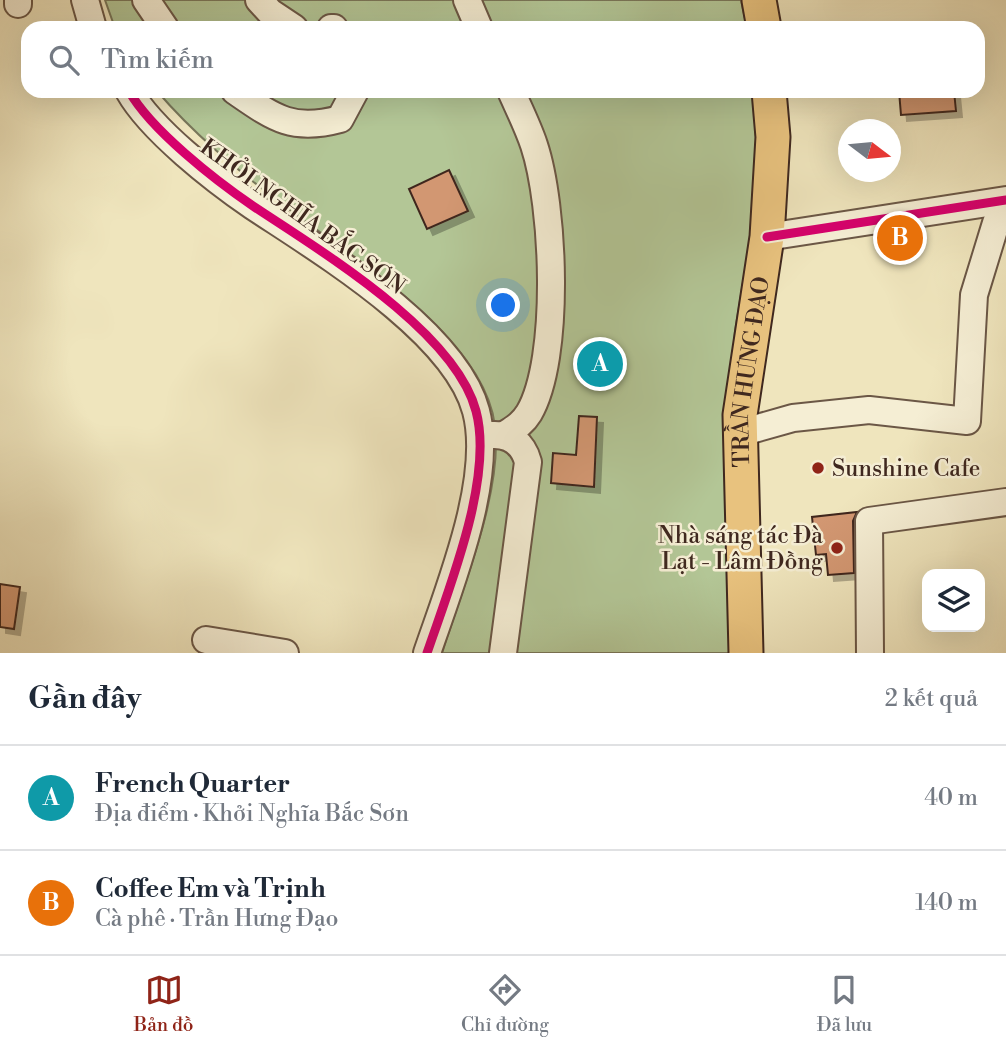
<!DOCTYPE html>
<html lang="vi">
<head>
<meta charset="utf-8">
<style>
	body { margin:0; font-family:"Libre Bodoni",serif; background:#f2f2f3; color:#1f2937 }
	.controls { position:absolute; right:21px; bottom:21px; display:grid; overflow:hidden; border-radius:14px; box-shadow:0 7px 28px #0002 }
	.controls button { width:63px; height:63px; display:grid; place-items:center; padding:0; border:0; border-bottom:2px solid #e0e1e3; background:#fff; color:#1f2937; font:35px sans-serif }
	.compass { position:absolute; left:838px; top:119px; width:63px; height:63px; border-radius:50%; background:#fff; box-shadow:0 7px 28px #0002; rotate:106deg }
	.you { position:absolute; left:504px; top:306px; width:24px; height:24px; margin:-18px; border:5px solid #fff; border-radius:50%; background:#1a73e8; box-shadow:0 0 0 10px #1a73e833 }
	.badge { display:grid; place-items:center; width:46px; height:46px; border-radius:50%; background:#8f2418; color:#fff; font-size:23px; font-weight:700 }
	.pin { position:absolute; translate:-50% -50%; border:4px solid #fff; box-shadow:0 2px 7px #0006 }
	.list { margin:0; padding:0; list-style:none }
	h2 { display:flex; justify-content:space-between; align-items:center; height:91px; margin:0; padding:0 28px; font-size:30px }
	h2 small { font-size:23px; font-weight:400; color:#747a83 }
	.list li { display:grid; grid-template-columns:46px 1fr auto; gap:21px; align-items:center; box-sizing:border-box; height:105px; padding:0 28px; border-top:2px solid #e0e1e3 }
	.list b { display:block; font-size:26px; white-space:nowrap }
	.list p { margin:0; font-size:23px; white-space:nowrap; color:#747a83 }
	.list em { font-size:23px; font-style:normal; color:#747a83 }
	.icon { flex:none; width:38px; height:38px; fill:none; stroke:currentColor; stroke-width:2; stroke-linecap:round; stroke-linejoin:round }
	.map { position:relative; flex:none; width:1006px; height:653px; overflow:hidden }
	.search { position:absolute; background:#fff; box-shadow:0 7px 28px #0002; left:21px; right:21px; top:21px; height:77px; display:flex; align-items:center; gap:18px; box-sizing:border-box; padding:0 24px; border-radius:21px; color:#747a83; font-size:26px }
	.sheet { height:301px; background:#fff }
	nav { display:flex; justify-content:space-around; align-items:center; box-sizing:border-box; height:98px; border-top:2px solid #e0e1e3; background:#fff; font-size:19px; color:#747a83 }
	nav a { display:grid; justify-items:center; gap:4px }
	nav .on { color:#8f2418 }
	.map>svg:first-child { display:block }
	.green { fill:#b3c696; stroke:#79775a; stroke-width:2 }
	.building { fill:#d29772; stroke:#3f281f; stroke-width:2; filter:url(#shadow) }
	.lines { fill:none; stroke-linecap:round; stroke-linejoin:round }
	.minor-casing { stroke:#6b5746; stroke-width:30 }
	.major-casing { stroke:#3f281f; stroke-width:37 }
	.minor { stroke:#f5eed4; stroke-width:26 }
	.major { stroke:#e8c27e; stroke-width:33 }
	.cycleway-casing { stroke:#f5eed4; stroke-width:13 }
	.cycleway { stroke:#d6006c; stroke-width:9 }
	.poi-dot { fill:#8f2418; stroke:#f5eed4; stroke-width:2.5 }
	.labels { text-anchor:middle; stroke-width:5; stroke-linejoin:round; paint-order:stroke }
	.street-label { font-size:23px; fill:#3f281f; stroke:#f5eed4 }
	.poi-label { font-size:23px; fill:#3f281f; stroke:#f5eed4; text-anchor:start }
</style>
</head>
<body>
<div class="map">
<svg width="1006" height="653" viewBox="0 0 1006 653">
	<defs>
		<filter id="shadow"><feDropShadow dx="6" dy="6" stdDeviation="0" flood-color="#0004"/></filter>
	</defs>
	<rect width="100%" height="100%" fill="#efe5bd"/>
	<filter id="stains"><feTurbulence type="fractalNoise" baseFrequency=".00286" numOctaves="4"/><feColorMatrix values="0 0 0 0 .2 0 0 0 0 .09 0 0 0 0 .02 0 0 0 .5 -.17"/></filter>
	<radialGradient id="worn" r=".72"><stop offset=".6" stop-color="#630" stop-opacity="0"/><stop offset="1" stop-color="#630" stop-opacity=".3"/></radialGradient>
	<g class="green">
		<polygon points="105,0 741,0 747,28 115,28"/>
		<path d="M157 91H753L756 140 750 240 735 331 725 445 730 653H442C462 590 503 491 495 426 484 335 347 254 279 202 235 168 193 133 157 91Z"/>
	</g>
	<g class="building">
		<polygon points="899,91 954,91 956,111 901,115"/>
		<polygon points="449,170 468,211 427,229 409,189"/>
		<polygon points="579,416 597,417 594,487 551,483 553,453 576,455"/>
		<polygon points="857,512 853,521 854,573 828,575 826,554 816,555 812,517"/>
		<polygon points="0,584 20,587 14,629 0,627"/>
	</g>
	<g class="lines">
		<defs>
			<g id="minor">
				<polyline points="18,0 18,4"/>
				<polyline points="85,0 93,28"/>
				<polyline points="146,0 165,28"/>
				<polyline points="259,0 270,12 294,28"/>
				<polyline points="467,0 479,28"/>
				<polyline points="331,28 334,28"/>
				<path d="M129 91C151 130 215 180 253 206 319 250 455 331 476 411 494 478 449 588 427 653"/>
				<path d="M235 91C274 118 292 132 340 119L355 91"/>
				<polyline points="767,237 1006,200"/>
				<polyline points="740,433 793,418 869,410 967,421 974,295 996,223 1006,217"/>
				<path d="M506 434C515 428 523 423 529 413 561 358 554 205 534 145 528 127 519 109 511 91"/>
				<path d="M492 435C510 434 523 443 528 462L503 653"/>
				<polyline points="206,640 285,653"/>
				<polyline points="870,653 869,521 1006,502"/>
			</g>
			<g id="major">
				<polyline points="759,0 764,28"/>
				<path id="s1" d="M746 653 740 415 767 237 773 137 769 91"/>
			</g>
		</defs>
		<use href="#minor" class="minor-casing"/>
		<use href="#major" class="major-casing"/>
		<use href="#minor" class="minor"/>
		<use href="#major" class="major"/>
		<defs>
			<g id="cycleway">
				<path d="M129 91C151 130 215 180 253 206 319 250 455 331 476 411 494 478 449 588 427 653"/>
				<polyline points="767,237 1006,200"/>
			</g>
		</defs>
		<use href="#cycleway" class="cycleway-casing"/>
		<use href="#cycleway" class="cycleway"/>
	</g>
	<g class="poi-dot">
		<circle cx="818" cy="468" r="7"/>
		<circle cx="837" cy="548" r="7"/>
	</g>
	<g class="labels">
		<g class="street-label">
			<text transform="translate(303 216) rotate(36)" y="8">KHỞI NGHĨA BẮC SƠN</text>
			<text dy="8" stroke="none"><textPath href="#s1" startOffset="282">TRẦN HƯNG ĐẠO</textPath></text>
		</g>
		<g class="poi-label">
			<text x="832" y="476">Sunshine Cafe</text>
			<text x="823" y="543" text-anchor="end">Nhà sáng tác Đà<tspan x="823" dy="26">Lạt - Lâm Đồng</tspan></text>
		</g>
	</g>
	<rect width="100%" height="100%" filter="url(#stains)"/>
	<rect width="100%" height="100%" fill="url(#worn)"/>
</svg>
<div class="controls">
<button><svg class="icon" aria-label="layers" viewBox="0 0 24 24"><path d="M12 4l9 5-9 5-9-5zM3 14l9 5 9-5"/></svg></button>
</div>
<svg class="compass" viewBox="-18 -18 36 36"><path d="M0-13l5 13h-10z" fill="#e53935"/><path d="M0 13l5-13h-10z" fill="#747a83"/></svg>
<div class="you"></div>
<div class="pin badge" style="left:600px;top:364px;background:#0f9aa8">A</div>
<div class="pin badge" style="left:900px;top:238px;background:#e8710a">B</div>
<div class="search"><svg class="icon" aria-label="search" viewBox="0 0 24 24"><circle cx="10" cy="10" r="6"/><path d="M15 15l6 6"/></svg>Tìm kiếm</div>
</div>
<section class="sheet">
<h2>Gần đây<small>2 kết quả</small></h2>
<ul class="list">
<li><span class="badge" style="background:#0f9aa8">A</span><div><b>French Quarter</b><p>Địa điểm · Khởi Nghĩa Bắc Sơn</p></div><em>40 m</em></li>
<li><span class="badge" style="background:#e8710a">B</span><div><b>Coffee Em và Trịnh</b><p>Cà phê · Trần Hưng Đạo</p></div><em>140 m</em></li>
</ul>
</section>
<nav>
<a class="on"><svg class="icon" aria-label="map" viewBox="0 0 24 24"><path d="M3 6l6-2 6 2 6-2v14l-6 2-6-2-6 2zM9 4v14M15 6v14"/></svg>Bản đồ</a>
<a><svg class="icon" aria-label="directions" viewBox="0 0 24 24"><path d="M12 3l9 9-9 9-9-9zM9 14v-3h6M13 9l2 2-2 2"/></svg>Chỉ đường</a>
<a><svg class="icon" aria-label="saved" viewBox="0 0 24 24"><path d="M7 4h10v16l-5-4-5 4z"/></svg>Đã lưu</a>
</nav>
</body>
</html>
